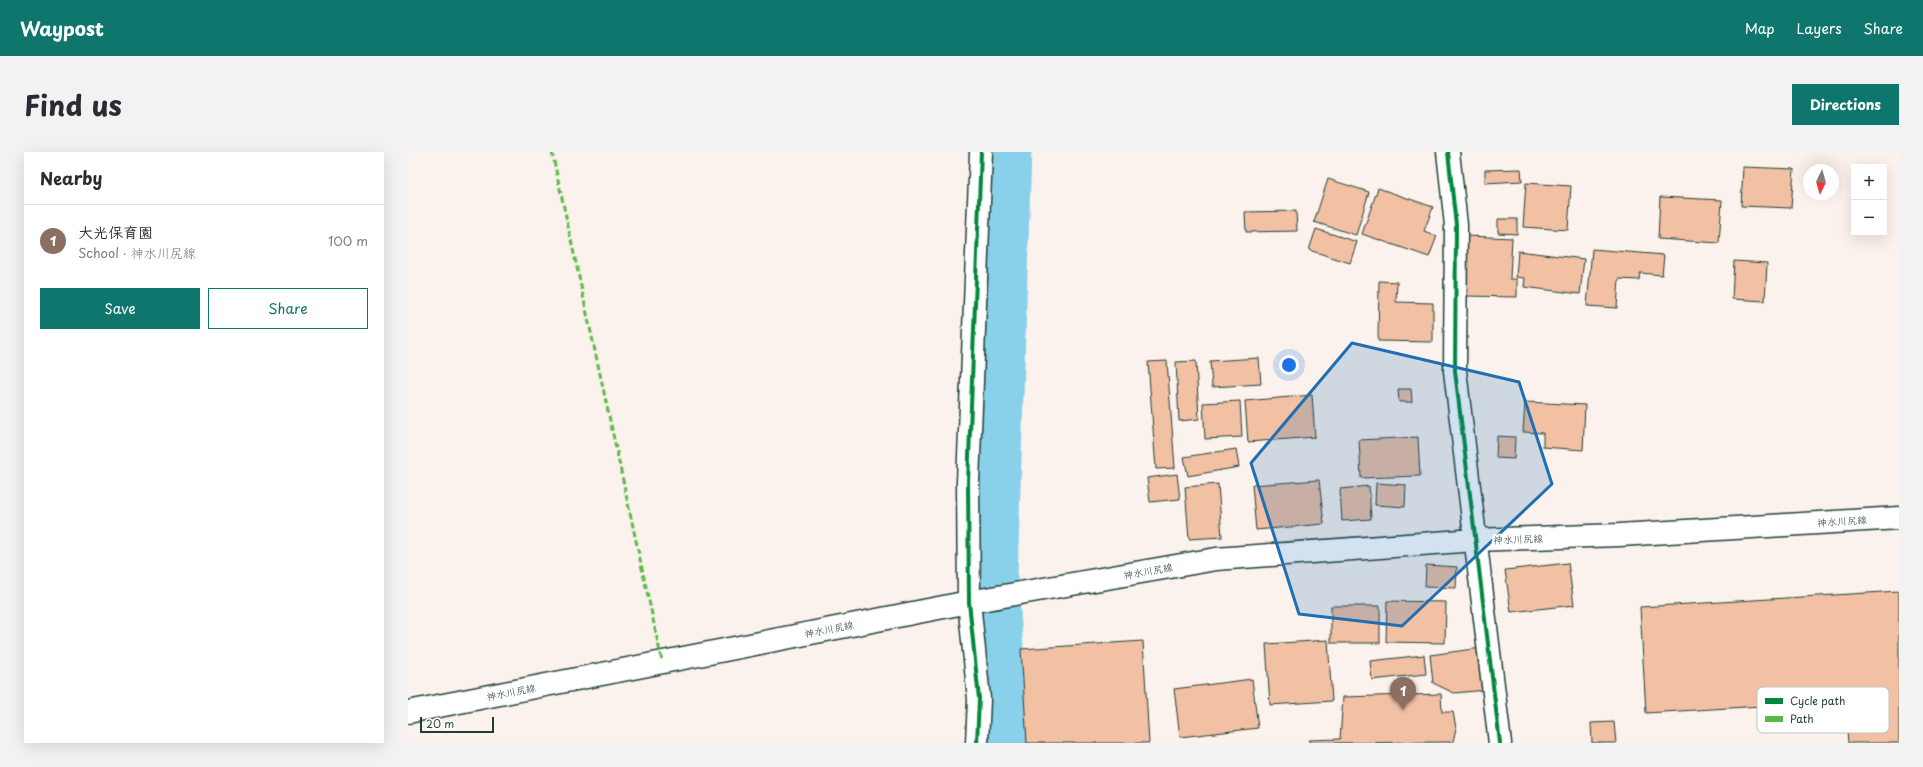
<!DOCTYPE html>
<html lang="en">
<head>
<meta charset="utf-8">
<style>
	body { margin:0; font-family:"Playpen Sans","Klee One",sans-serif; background:#f2f2f3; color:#2b2b33 }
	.controls { position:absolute; right:12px; top:12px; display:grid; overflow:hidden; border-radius:0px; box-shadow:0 4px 16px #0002 }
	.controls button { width:36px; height:36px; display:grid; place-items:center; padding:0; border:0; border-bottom:1px solid #e1e1e2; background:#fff; color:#2b2b33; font:20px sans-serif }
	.compass { position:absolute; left:1395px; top:12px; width:36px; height:36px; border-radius:50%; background:#fff; box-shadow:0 4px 16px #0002; rotate:185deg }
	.scale { position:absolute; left:12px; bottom:10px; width:74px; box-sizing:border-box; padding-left:4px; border:2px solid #1f3d34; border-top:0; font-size:11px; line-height:14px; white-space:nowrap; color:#1f3d34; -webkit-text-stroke:3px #fff; paint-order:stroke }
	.you { position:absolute; left:881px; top:213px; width:14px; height:14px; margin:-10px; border:3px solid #fff; border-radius:50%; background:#1a73e8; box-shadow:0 0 0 6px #1a73e833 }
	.badge { display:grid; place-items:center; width:26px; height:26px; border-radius:50%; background:#0f766e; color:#fff; font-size:13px; font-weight:700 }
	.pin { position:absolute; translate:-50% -33px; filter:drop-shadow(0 1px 2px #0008) }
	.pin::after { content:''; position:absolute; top:21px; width:14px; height:12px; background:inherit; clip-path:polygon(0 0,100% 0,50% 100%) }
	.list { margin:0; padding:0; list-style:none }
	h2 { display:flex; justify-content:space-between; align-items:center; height:52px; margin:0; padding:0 16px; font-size:17px }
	h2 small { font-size:13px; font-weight:400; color:#7c7c81 }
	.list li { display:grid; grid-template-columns:26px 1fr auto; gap:12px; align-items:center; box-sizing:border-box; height:72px; padding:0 16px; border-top:1px solid #e1e1e2 }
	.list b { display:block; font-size:15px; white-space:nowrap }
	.list p { margin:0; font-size:13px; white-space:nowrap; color:#7c7c81 }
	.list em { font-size:13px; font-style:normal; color:#7c7c81 }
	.actions { display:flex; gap:8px; padding:12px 16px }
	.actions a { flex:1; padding:9px 0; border:1px solid #0f766e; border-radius:0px; text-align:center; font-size:14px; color:#0f766e }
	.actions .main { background:#0f766e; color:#fff }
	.map { position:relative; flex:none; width:1491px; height:591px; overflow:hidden; border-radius:0px }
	header { display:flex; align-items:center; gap:24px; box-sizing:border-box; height:56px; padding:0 20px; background:#0f766e; color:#fff }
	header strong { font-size:19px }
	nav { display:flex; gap:22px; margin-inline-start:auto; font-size:14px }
	.intro { display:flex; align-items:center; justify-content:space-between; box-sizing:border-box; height:96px; padding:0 24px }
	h1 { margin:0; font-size:28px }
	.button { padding:10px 18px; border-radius:0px; background:#0f766e; color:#fff; font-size:14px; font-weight:700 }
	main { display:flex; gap:24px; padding:0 24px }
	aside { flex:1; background:#fff; border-radius:0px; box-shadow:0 4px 16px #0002 }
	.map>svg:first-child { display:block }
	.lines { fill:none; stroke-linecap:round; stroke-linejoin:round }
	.river { stroke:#89d0ea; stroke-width:45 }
	.building { fill:#f2c0a3; stroke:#1f3d34 }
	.minor-casing { stroke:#1f3d34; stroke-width:25 }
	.secondary-casing { stroke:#1f3d34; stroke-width:25 }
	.minor { stroke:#fff; stroke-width:22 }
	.secondary { stroke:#fff; stroke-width:22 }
	.quiet { stroke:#58b947; stroke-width:3; stroke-dasharray:6 3; stroke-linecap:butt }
	.cycleway-casing { stroke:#fff; stroke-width:6 }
	.cycleway { stroke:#00873e; stroke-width:4 }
	.marked { fill:#1f6fb2; fill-opacity:0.2; stroke:#1f6fb2; stroke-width:3; stroke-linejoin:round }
	.labels { text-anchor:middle; stroke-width:4; stroke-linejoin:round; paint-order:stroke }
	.street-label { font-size:10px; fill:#1f3d34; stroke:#fff }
	.key { fill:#fff; stroke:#bcc5c2; stroke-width:1 }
	.key-label { font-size:11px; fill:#1f3d34 }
</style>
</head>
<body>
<header>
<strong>Waypost</strong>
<nav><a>Map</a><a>Layers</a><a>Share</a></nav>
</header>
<div class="intro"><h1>Find us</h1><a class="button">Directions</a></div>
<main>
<aside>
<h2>Nearby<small></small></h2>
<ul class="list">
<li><span class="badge" style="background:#8d6e63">1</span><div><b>大光保育園</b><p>School · 神水川尻線</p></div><em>100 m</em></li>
</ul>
<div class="actions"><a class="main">Save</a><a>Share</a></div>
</aside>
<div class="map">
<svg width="1491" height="591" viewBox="0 0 1491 591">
	<rect width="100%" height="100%" fill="#fcf2ed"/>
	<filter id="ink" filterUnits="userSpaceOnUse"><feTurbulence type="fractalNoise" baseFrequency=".025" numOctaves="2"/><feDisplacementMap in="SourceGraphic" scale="8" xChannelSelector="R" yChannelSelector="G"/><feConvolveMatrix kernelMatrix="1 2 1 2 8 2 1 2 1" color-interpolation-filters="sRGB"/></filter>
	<g filter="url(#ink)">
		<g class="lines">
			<polyline class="river" points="601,591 587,426 601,0"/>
		</g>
		<g class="building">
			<polygon points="1335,15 1386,17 1383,56 1333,54"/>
			<polygon points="1113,17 1114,29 1077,31 1077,18"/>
			<polygon points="920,27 961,40 948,83 906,70"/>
			<polygon points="1118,31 1163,34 1160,78 1115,75"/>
			<polygon points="970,36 1025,55 1016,79 1029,84 1021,105 954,82"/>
			<polygon points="1252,45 1314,48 1311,91 1250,87"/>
			<polygon points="888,59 889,79 838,80 837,60"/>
			<polygon points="1090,67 1109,67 1109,82 1090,81"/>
			<polygon points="908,77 949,90 942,111 901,98"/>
			<polygon points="1059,84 1104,86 1102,127 1109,127 1109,145 1057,144"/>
			<polygon points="1184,97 1256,103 1254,123 1232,121 1231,128 1211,127 1209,156 1179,154"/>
			<polygon points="1110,99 1176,107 1172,142 1116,135 1117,126 1108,125"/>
			<polygon points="1326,109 1359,111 1357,149 1324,147"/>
			<polygon points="971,129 989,130 988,150 1025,151 1025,190 970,189"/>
			<polygon points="851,206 853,232 804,235 802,209"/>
			<polygon points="759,209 767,316 748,317 740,210"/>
			<polygon points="788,209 791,267 771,269 768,210"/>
			<polygon points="990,237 1003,237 1004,250 991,250"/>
			<polygon points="904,243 907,285 840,290 837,249"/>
			<polygon points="832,249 834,285 797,287 795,251"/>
			<polygon points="1117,250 1177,253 1175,298 1135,295 1135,281 1115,280"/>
			<polygon points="1089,284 1107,285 1106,307 1088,306"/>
			<polygon points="1010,285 1012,324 953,326 951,288"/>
			<polygon points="828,297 831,315 780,324 776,305"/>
			<polygon points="769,322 772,347 742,350 739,326"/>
			<polygon points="911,328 916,372 848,378 844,333"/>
			<polygon points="968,331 998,333 997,355 967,353"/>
			<polygon points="810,332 814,385 781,387 777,335"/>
			<polygon points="961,334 963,367 934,369 932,337"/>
			<polygon points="1160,411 1166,453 1103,460 1097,418"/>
			<polygon points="1018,413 1049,415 1048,436 1017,435"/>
			<polygon points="1491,439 1491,591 1440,591 1437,549 1238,561 1232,455"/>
			<polygon points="979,449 1038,450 1037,491 978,490"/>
			<rect x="923" y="454" width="49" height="37"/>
			<polygon points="920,488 924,549 862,553 858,492"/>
			<polygon points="735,489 741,591 619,591 613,497"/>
			<polygon points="1073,496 1078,538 1046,541 1025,531 1022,503"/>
			<polygon points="1016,503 1018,522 964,528 962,509"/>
			<polygon points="844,527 850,576 772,585 766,537"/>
			<polygon points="1033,542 1034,560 1045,560 1048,576 1045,590 901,591 901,588 932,587 935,545"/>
			<polygon points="1206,570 1208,591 1184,591 1183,571"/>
		</g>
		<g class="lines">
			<defs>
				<g id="minor">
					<polyline points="1040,0 1048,73 1047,219 1092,591"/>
					<polyline points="569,591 571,547 561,450 560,330 573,0"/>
				</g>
				<polyline id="secondary" points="0,560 561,450 808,407 1067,388 1211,383 1491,366"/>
			</defs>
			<use href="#minor" class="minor-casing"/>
			<use href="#secondary" class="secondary-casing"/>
			<use href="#minor" class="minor"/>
			<use href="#secondary" class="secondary"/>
			<polyline class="quiet" points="144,0 254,509"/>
			<defs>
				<g id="cycleway">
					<polyline points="1040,0 1048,73 1047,219 1092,591"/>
					<polyline points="569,591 571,547 561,450 560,330 573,0"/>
				</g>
			</defs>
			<use href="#cycleway" class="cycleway-casing"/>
			<use href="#cycleway" class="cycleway"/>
		</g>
	</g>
	<path class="marked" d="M944 191 1111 230 1144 332 994 474 891 462 843 311Z"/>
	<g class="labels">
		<g class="street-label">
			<text transform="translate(1434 369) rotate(-4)" y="4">神水川尻線</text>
			<text transform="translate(1110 387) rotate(-2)" y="4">神水川尻線</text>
			<text transform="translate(740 419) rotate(-10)" y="4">神水川尻線</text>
			<text transform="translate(421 477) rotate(-11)" y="4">神水川尻線</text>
			<text transform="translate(103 540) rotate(-11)" y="4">神水川尻線</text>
		</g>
	</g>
	<rect x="1349" y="535" width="132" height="46" rx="6" class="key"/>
	<rect x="1357" y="546" width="18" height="6" fill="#00873e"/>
	<rect x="1357" y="564" width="18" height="6" fill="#58b947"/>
	<g class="key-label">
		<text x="1382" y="553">Cycle path</text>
		<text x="1382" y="571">Path</text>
	</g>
</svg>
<div class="controls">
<button>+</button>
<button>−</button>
</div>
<svg class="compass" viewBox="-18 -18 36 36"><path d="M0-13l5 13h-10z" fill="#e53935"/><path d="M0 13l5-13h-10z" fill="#7c7c81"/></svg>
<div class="scale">20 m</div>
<div class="you"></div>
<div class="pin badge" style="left:995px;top:558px;background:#8d6e63">1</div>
</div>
</main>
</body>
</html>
